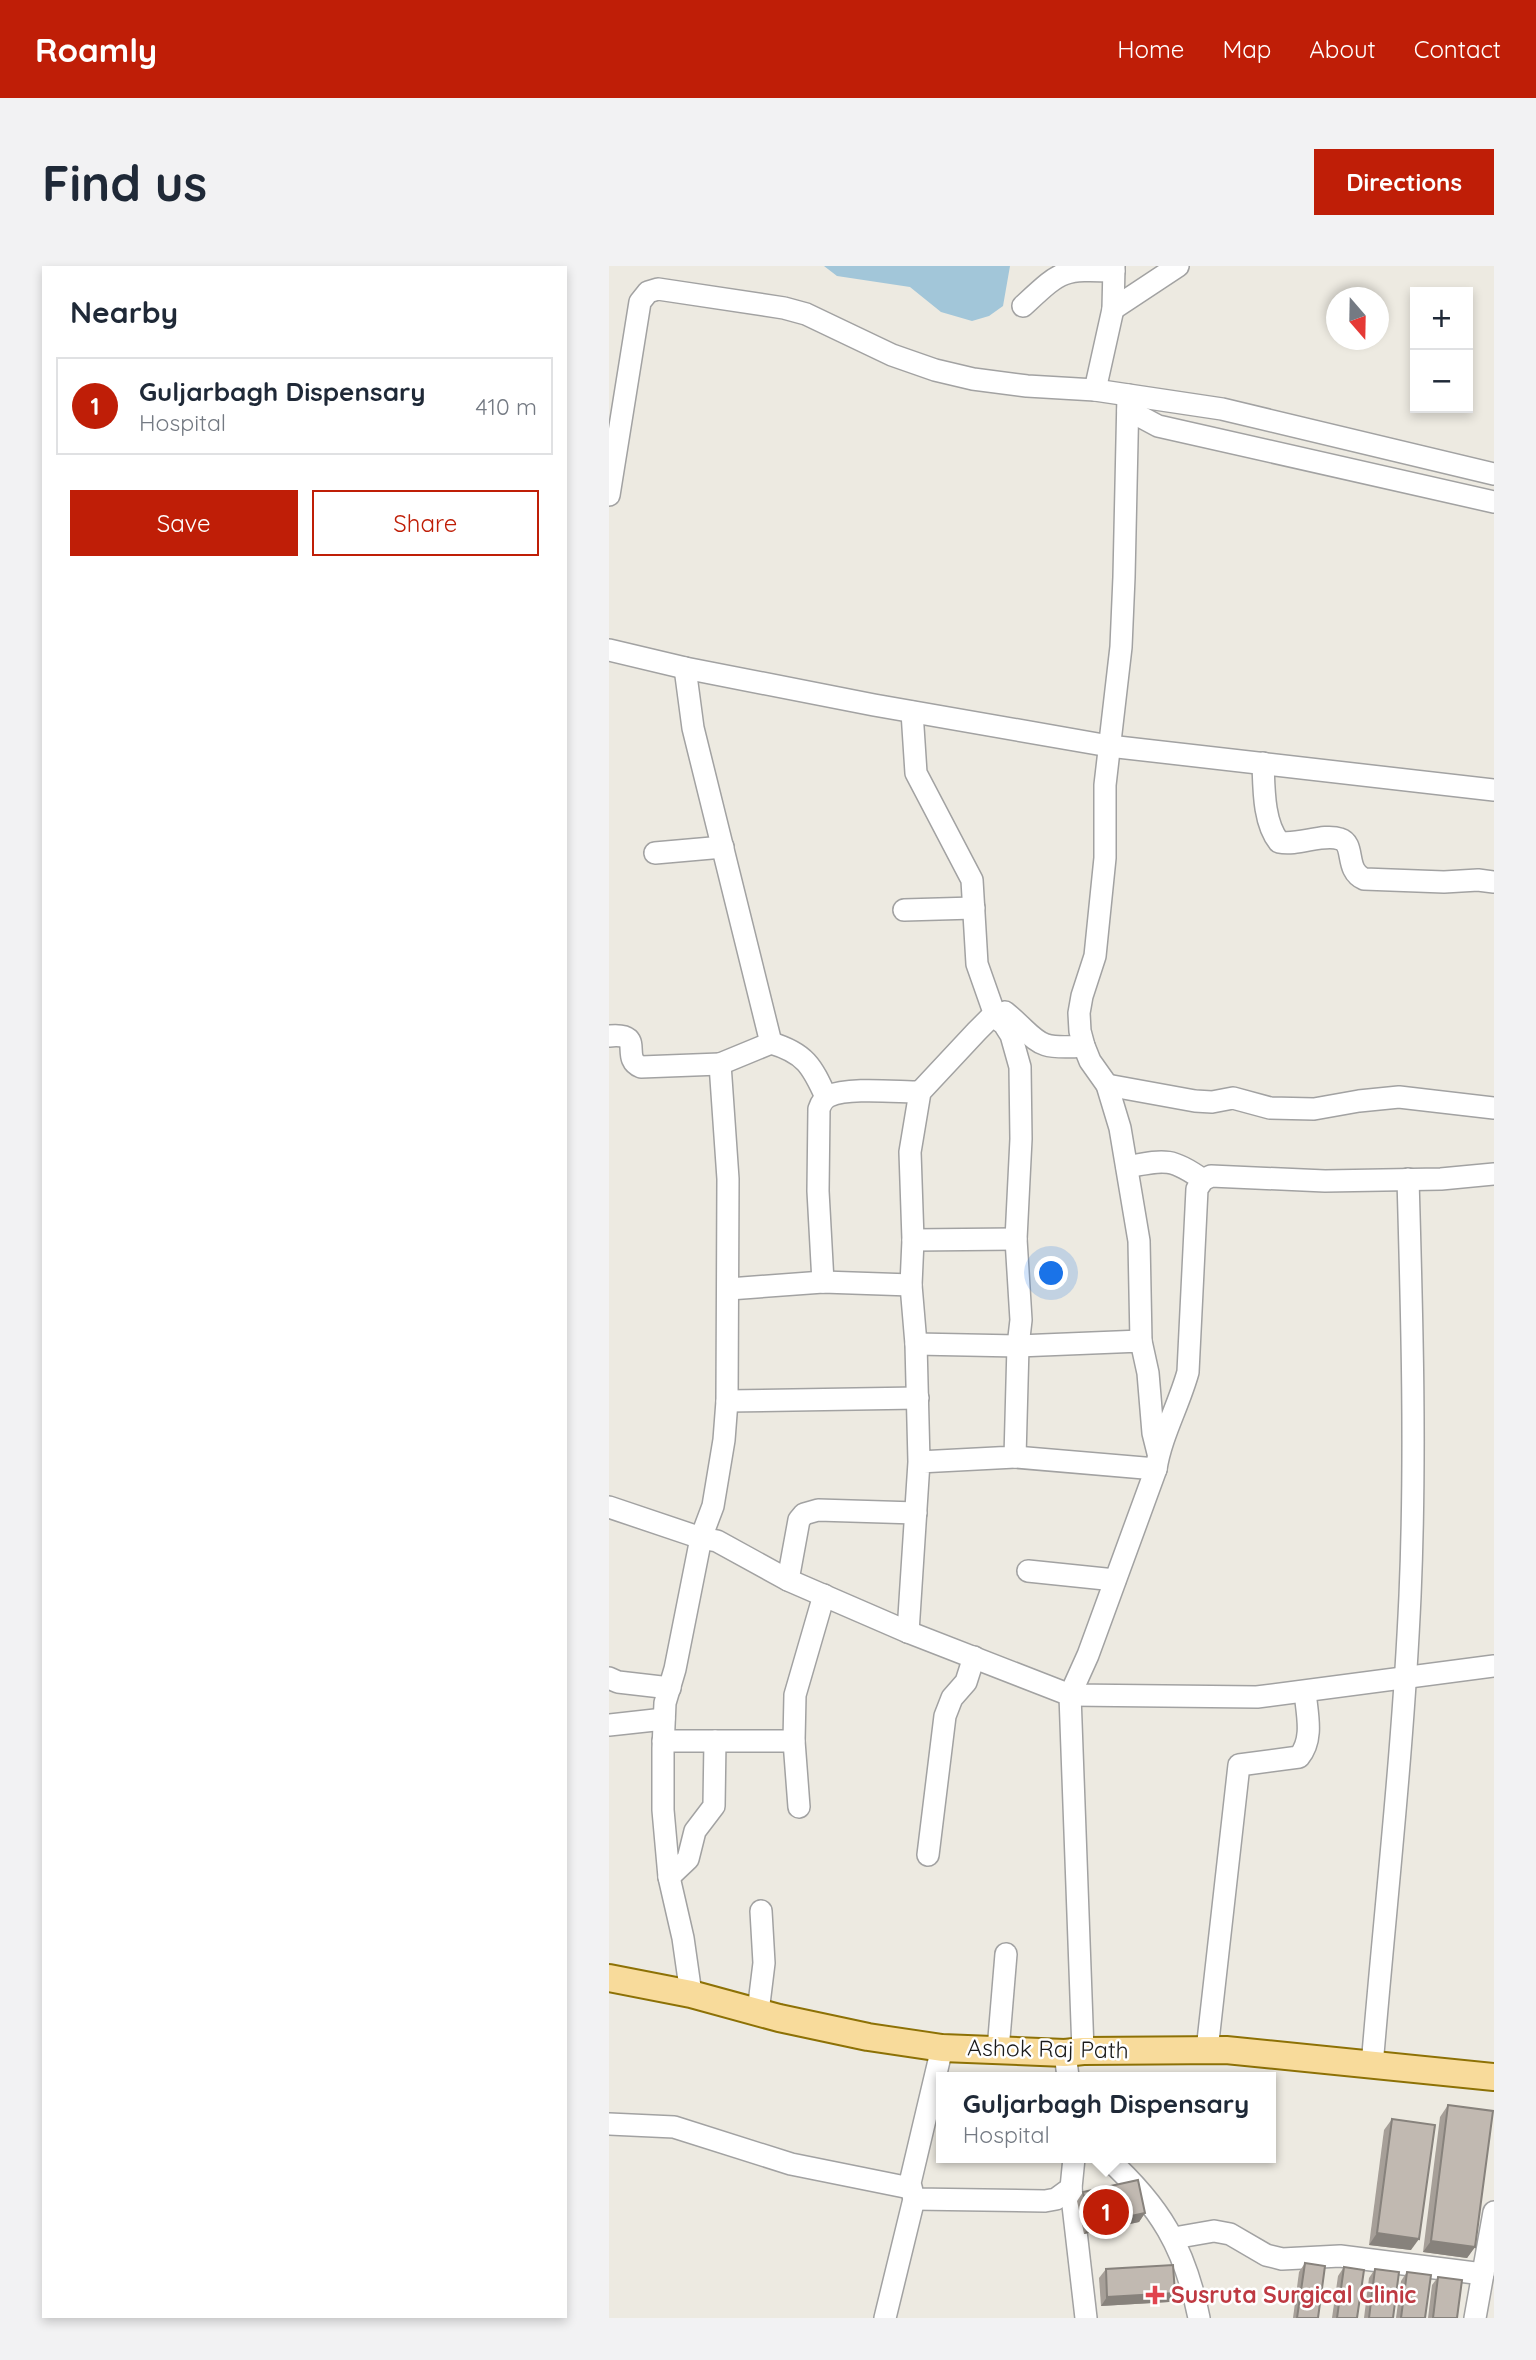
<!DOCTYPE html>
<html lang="en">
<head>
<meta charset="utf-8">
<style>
	body { margin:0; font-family:Quicksand,sans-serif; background:#f2f2f3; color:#1f2937 }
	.controls { position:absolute; right:21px; top:21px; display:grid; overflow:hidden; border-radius:0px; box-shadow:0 4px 10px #0003 }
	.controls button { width:63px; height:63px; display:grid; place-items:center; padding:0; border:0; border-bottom:2px solid #e0e1e3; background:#fff; color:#1f2937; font:35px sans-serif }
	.compass { position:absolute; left:717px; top:21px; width:63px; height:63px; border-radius:50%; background:#fff; box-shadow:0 4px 10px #0003; rotate:160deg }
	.you { position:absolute; left:443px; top:1008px; width:24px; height:24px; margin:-18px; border:5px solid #fff; border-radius:50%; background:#1a73e8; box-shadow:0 0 0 10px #1a73e833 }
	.badge { display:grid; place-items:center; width:46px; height:46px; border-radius:50%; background:#bf1e07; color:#fff; font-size:23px; font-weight:700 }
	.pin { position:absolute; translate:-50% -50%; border:4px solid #fff; box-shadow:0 2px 7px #0006 }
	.popup { position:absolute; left:327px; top:1806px; width:340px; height:91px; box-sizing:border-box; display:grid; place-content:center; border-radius:0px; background:#fff; filter:drop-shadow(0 2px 5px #0005); font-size:23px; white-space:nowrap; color:#747a83 }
	.popup b { font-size:26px; color:#1f2937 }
	.popup::after { content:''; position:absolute; left:50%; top:100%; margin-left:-14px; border:14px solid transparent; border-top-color:#fff }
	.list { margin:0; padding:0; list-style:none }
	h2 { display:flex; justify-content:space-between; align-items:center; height:91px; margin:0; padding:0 28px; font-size:30px }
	h2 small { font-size:23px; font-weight:400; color:#747a83 }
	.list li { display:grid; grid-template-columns:46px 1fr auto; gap:21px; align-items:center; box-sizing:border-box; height:98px; margin:0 14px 14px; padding:0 14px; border:2px solid #e0e1e3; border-radius:0px }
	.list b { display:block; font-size:26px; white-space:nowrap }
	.list p { margin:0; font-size:23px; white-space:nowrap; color:#747a83 }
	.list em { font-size:23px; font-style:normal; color:#747a83 }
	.actions { display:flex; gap:14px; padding:21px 28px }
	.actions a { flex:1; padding:16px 0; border:2px solid #bf1e07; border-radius:0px; text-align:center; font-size:24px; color:#bf1e07 }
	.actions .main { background:#bf1e07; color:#fff }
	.map { position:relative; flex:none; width:885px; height:2052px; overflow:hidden; border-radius:0px }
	header { display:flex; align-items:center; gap:42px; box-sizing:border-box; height:98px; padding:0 35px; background:#bf1e07; color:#fff }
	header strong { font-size:33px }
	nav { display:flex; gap:38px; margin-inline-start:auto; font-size:24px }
	.intro { display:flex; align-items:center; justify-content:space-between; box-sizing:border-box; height:168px; padding:0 42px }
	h1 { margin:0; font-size:49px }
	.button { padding:18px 32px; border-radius:0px; background:#bf1e07; color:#fff; font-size:24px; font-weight:700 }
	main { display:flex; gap:42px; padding:0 42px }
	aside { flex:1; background:#fff; border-radius:0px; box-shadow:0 4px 10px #0003 }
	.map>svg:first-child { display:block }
	.water { fill:#a2c6d9 }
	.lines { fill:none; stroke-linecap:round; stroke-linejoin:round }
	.minor-casing { stroke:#a2a2a2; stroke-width:24 }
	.major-casing { stroke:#8d7105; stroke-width:30 }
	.minor { stroke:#fff; stroke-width:21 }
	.major { stroke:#f8db9b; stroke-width:26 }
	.wall { fill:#a69f98 }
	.shaded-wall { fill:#87827c }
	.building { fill:#c1b9b1; stroke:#87827c; stroke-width:2 }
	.health-dot { fill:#e0444e; stroke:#fff; stroke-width:2.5 }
	.labels { text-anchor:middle; stroke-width:5; stroke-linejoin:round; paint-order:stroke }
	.street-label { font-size:23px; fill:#1b1b1b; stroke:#fff }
	.health-label { font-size:23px; font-weight:bold; fill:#be3a42; stroke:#fff; text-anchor:start }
</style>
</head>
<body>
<header>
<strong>Roamly</strong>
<nav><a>Home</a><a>Map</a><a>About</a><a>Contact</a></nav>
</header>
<div class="intro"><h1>Find us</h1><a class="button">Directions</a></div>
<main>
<aside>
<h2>Nearby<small></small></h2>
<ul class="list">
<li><span class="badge">1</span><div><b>Guljarbagh Dispensary</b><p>Hospital</p></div><em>410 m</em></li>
</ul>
<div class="actions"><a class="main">Save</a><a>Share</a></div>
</aside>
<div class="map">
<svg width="885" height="2052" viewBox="0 0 885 2052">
	<rect width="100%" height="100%" fill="#edeae1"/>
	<polygon class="water" points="215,0 401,0 394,40 380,50 363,55 332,46 301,21 228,10"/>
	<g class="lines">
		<defs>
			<g id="minor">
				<path d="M414 40C453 4 452 3 505 5"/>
				<polyline points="504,43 569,0"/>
				<polyline points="486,124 504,43 505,0"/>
				<polyline points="519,129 515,311 512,381 496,519 496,592 486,690 473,730 470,747 471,765 475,780 481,795 498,819 511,862 530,975 532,1075"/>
				<polyline points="519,144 549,160 885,236"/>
				<polyline points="0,229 31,36 39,26 49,23 175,42 197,48 283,89 326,104 364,113 418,120 486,124 613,143 885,208"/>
				<polyline points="0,384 76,402 265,439 500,480 885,524"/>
				<polyline points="76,402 84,462 162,777 111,798 119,913 118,1135 115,1174 104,1240 92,1272 66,1403 56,1437 54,1482 54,1544 60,1611 74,1672 82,1728"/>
				<polyline points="303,446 307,507 363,614 368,698 387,752"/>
				<path d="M654 497C655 521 654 556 670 576 689 580 714 567 731 573 747 578 735 604 755 613L835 616 869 614 885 616"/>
				<polyline points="46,587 114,581"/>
				<polyline points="295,644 365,642"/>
				<path d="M396 746C432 776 424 784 475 780"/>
				<path d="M0 770C38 766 10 792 32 801L111 798"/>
				<path d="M162 777C196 787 203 800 217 831"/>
				<polyline points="498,819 586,835 603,836 624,832 661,842 705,843 750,835 790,831 885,842"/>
				<path d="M518 901C555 894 562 891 594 914"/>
				<polyline points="304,974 407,973"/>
				<path d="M214 1016 209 925 210 843C212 837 214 833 220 830 239 821 288 826 311 826"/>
				<polyline points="120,1023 214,1016 302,1019"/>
				<polyline points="307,1078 409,1080 532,1075 539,1107 544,1167 549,1187"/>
				<polyline points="118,1135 309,1132"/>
				<polyline points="406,1191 547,1203"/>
				<polyline points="0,1241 92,1272 108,1275 179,1314 299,1366 461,1429 648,1431 885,1400"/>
				<polyline points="419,1305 506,1314"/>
				<polyline points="179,1314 190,1254 195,1248 209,1244 307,1247"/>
				<polyline points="299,1366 310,1196 307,1078 302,1019 304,974 301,886 311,826 368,765 380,753 387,752 395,758 402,769 411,801 412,873 407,973 412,1054 409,1080 406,1191 310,1196"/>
				<polyline points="0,1412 9,1416 61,1422"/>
				<polyline points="0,1459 55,1453"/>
				<polyline points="54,1475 185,1475"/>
				<polyline points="190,1541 185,1475 186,1429 215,1329"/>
				<polyline points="319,1589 336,1450 343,1432 357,1416 365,1391"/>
				<polyline points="60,1611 79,1593 86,1565 105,1540 106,1475"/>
				<polyline points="149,1746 155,1697 152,1645"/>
				<polyline points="333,1782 301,1917 305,1933 436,1935 447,1933 462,1922 465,1892"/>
				<polyline points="389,1784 397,1688"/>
				<path d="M598 1784 630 1499 690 1491C705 1473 698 1448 696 1426"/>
				<path d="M474 1785 461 1429 479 1389 547 1203C552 1170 570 1139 579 1106L588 923 594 914 602 910 716 915 832 913 885 908"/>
				<polyline points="456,1787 459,1811"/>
				<path d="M763 1800C776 1643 794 1487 801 1330 807 1191 803 1052 799 913"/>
				<polyline points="0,1858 65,1861 182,1898 301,1922"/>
				<path d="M498 1892C551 1940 576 1982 590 2052"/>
				<polyline points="462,1922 477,2052"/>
				<polyline points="565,1972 605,1965 621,1968 657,1989 673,1993 731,1990 874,2008"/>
				<polyline points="276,2052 305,1933"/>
				<polyline points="866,2052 885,1946"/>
			</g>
			<polyline id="major" points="0,1712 82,1728 170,1752 259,1771 333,1782 456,1787 474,1785 617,1784 885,1811"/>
		</defs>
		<use href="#minor" class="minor-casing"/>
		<use href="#major" class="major-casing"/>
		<use href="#minor" class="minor"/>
		<use href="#major" class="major"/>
	</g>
	<g class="wall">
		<polygon points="839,1839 866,1981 858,1992 814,1986 831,1851"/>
		<polygon points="783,1853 802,1984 760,1979 775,1864"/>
		<polygon points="474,1926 536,1947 530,1956 475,1968 468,1935"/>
		<polygon points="696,1997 709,2052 684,2052 690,2006"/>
		<polygon points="735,2001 748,2052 723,2052 729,2010"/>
		<polygon points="497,2003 566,2027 560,2036 492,2040 490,2012"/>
		<polygon points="766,2003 784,2052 755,2052 760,2012"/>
		<polygon points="798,2006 816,2052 787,2052 792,2015"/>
		<polygon points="829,2011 848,2052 819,2052 823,2019"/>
	</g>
	<g class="shaded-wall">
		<polygon points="536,1947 530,1956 475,1968 481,1959"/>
		<polygon points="768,1967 810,1973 802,1984 760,1979"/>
		<polygon points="822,1975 866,1981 858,1992 814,1986"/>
		<polygon points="566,2027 560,2036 492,2040 498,2031"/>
	</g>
	<g class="building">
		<polygon points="839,1839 884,1845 866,1981 822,1975"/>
		<polygon points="783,1853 826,1859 810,1973 768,1967"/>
		<polygon points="529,1914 536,1947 481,1959 474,1926"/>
		<polygon points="696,1997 716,2000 709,2052 688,2052"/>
		<polygon points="564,1999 566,2027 498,2031 497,2003"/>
		<polygon points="735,2001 755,2004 748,2052 728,2052"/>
		<polygon points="766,2003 790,2006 784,2052 760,2052"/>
		<polygon points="798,2006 822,2009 816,2052 792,2052"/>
		<polygon points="829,2011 853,2014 848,2052 824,2052"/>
	</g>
	<path class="health-dot" d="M542.5 2018.5h7v7h7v7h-7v7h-7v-7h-7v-7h7z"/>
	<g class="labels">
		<g class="street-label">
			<text transform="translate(439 1783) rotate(1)" y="8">Ashok Raj Path</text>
		</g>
		<g class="health-label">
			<text x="562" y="2037">Susruta Surgical Clinic</text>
		</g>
	</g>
</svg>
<div class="controls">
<button>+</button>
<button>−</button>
</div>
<svg class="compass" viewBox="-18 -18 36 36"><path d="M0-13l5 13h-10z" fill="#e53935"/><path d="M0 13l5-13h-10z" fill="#747a83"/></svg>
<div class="you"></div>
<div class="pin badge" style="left:497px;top:1946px">1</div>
<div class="popup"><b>Guljarbagh Dispensary</b>Hospital</div>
</div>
</main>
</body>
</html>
